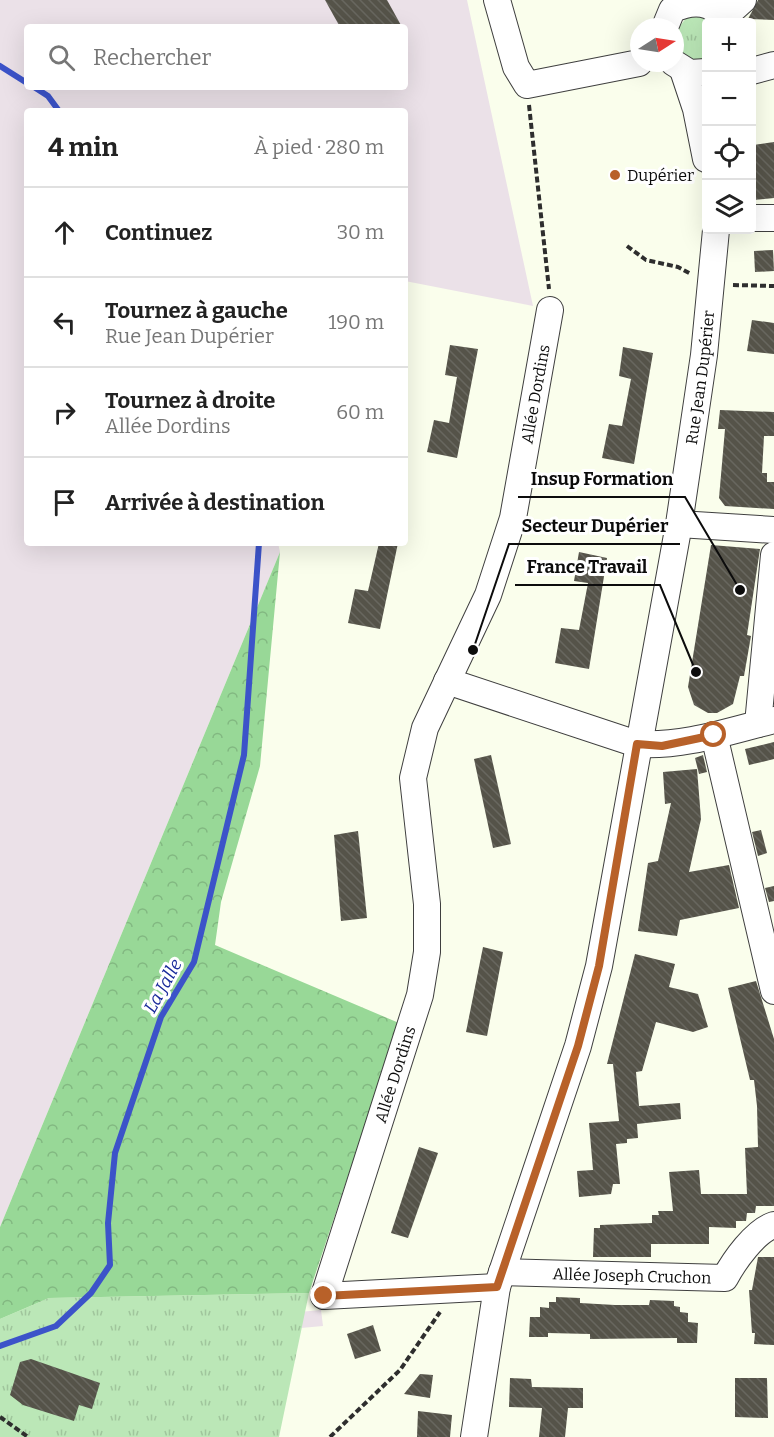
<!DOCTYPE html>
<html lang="fr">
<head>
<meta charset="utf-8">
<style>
	body { margin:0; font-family:Bitter,serif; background:#f6f6f6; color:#222 }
	.controls { position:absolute; right:18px; top:18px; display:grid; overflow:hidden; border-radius:6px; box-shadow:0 6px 24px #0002 }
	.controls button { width:54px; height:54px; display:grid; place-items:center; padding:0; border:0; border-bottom:2px solid #e0e0e0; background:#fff; color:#222; font:30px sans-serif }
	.compass { position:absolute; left:630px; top:18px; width:54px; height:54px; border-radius:50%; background:#fff; box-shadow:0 6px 24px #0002; rotate:78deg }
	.stop { position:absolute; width:18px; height:18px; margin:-14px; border:4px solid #b86129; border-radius:50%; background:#fff }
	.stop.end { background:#b86129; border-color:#fff; box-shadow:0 2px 6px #0008 }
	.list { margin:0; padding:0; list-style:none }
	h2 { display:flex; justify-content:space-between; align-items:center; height:78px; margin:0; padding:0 24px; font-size:26px }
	h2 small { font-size:20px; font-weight:400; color:#767676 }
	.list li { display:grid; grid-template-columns:39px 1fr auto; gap:18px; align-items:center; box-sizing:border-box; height:90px; padding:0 24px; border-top:2px solid #e0e0e0 }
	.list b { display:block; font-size:22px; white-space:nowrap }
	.list p { margin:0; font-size:20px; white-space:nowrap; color:#767676 }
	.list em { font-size:20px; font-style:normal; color:#767676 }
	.icon { flex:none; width:33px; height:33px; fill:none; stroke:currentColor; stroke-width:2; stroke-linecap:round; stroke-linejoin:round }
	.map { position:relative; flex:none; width:774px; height:1437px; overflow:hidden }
	.search { position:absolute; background:#fff; box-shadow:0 6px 24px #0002; left:24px; top:24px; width:384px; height:66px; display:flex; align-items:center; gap:15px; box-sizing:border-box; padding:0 21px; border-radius:6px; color:#767676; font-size:22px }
	.panel { position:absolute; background:#fff; box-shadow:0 6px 24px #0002; left:24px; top:108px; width:384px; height:438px; border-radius:6px }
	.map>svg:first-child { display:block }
	.industrial { fill:#ebe1e8; fill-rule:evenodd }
	.grass { fill:url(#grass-tufts) }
	.forest { fill:url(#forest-crowns) }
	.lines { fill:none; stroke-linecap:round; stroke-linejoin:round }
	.stream { stroke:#3c53c9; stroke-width:6 }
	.building { fill:url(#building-back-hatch) }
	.minor-casing { stroke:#3f3f3f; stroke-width:28 }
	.path { stroke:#2e2e2e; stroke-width:4; stroke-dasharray:6 3; stroke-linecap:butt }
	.minor { stroke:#fff; stroke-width:26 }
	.route { stroke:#b86129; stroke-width:8 }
	.poi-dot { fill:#b86129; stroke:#fff; stroke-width:2 }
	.labels { text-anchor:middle; stroke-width:6; stroke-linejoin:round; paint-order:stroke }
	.poi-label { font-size:16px; fill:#0c0c0c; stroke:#fff; text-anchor:start }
	.street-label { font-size:16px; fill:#0c0c0c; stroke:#fff }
	.water-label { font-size:18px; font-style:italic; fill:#1a2a9a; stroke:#fff }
	.leader { fill:none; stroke:#0c0c0c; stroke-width:2 }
	.callout-dot { fill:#0c0c0c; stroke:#fff; stroke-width:2 }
	.callout-label { font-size:18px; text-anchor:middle; font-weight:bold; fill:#0c0c0c; stroke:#fff; stroke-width:6; stroke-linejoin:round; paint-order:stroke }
</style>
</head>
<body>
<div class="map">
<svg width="774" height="1437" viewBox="0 0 774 1437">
	<defs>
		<pattern id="grass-tufts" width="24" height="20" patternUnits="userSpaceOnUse" patternTransform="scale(1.5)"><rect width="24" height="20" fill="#bbe7b7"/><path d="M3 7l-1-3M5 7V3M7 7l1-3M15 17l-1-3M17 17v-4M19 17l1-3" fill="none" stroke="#a0c59c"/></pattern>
		<pattern id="forest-crowns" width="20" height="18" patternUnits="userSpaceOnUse" patternTransform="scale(1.5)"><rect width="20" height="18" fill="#98d897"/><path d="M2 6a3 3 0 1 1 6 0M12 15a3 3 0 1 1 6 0" fill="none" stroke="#82b881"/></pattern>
		<pattern id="building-back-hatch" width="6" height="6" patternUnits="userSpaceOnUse" patternTransform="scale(1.5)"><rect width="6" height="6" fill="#555349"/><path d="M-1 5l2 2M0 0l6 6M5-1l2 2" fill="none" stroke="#68675f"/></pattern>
	</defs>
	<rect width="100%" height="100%" fill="#fafeec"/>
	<g class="industrial">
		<path d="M0 0H467L533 306 405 281V111H27V543H278L280 552 0 1227ZM27 27H405V87H27Z"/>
		<polygon points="321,1310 323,1326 301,1328 299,1312"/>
	</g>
	<g class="grass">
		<path d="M701 16 709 22H706V57C695 63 688 60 680 49L679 27 687 17Z"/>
		<polygon points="309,1293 279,1437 0,1437 0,1319 49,1298"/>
	</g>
	<polygon class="forest" points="280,552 260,766 221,902 215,945 399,1023 309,1293 49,1298 0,1319 0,1227"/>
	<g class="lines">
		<g class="stream">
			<polyline points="0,66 27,83"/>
			<polyline points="34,87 48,96 59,111"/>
			<polyline points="0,1346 56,1326 91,1293 110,1265 108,1223 115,1153 161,1017 194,962 244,755 259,543"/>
		</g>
	</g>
	<g class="building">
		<polygon points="325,0 387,0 402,27 340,27"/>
		<polygon points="758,0 774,0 774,20 748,19"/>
		<polygon points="774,142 774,198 754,200 753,145"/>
		<polygon points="773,250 774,271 755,272 754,251"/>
		<polygon points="752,320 774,323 774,354 747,351"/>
		<polygon points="450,345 478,349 457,458 427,452 434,420 449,423 457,377 445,375"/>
		<polygon points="623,347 653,353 634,464 602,458 609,424 622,426 631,379 619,376"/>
		<polygon points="720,410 774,412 774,436 764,436 762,473 767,473 767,482 774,482 774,509 725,506 719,498 725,429 718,429"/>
		<polygon points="379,543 398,543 380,629 348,623 355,589 368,591"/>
		<polygon points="711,545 760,549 747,635 751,636 744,676 740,676 733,704 717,713 708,713 694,705 688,687"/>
		<polygon points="579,552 607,558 589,669 555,663 561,628 579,630 588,583 574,581"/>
		<polygon points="774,742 774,759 749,765 745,749"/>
		<polygon points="491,755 511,844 493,848 474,759"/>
		<polygon points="703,755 707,772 699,774 695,758"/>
		<polygon points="697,769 701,819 689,872 729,865 739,908 680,920 677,936 638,931 648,863 658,861 671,803 665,804 663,772"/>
		<polygon points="761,830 767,853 758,856 752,832"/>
		<polygon points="358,831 367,918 341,921 334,835"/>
		<polygon points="774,886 774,901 769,902 765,888"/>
		<polygon points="483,947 503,952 487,1036 466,1032"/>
		<polygon points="635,954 675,964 669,987 698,994 708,1027 693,1032 656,1022 642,1071 636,1072 639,1106 680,1103 681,1119 637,1124 638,1138 627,1139 627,1143 616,1144 620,1184 613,1184 611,1194 579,1197 577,1171 593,1170 589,1123 619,1121 613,1064 607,1064"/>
		<polygon points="756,981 774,1039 774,1206 756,1206 755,1213 747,1213 746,1221 736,1221 736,1228 709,1227 709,1244 651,1244 651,1257 593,1257 594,1228 600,1228 600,1225 652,1223 652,1215 659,1215 658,1211 673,1211 669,1172 699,1170 701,1194 747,1194 745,1148 758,1147 757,1106 754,1080 750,1080 728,988"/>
		<polygon points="419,1147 438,1153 408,1238 391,1233"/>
		<polygon points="758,1257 774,1257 774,1345 754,1344 755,1333 752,1333 749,1290 752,1290"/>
		<polygon points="556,1297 580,1298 580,1303 615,1305 649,1305 650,1300 674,1301 674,1306 680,1307 680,1312 688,1313 688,1322 698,1323 697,1343 677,1343 677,1338 590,1339 590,1334 548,1333 548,1337 529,1337 530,1317 540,1317 540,1307 549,1308 549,1302 556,1302"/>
		<polygon points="373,1325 381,1351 355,1359 347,1334"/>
		<polygon points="31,1359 100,1383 92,1409 79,1405 74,1421 23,1405 10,1395 20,1362"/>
		<polygon points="420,1374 433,1375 430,1398 404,1394"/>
		<polygon points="510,1378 531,1379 532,1387 583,1388 583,1408 568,1408 565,1437 539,1437 542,1408 509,1407"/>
		<polygon points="735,1378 767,1378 768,1418 735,1417"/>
		<polygon points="418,1411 452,1415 450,1437 417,1437"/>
	</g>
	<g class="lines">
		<defs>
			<g id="minor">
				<polyline points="497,0 516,67 527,85 639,63"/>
				<polyline points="720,15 732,10 743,0"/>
				<path d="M665 27 672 10C692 0 715 0 723 22"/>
				<polyline points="674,63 690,73 706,72"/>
				<polyline points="683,70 696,109 706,159"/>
				<polyline points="752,71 774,65"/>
				<polyline points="752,218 774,218"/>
				<polyline points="679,524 774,530"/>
				<path d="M447 681 637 744C684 747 729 731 774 720"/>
				<polyline points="758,724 774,555"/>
				<polyline points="714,735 774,991"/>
				<path id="s1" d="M502 1272 725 1278C734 1261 755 1231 774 1225"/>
				<path id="s2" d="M497 1287 324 1296 420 995 427 952V904L413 778 425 728 488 595 513 518 550 310"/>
				<path id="s3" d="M474 1437 497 1287 578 1046 599 966 679 524 704 355 716 230"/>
			</g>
		</defs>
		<use href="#minor" class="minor-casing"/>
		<g class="path">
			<polyline points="529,105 549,289"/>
			<polyline points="627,246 646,260 678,267 691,274"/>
			<polyline points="733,285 774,286"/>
			<polyline points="0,1417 28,1437"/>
			<polyline points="330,1437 400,1370 440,1312"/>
		</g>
		<use href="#minor" class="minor"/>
	</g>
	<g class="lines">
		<polyline class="route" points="324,1296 497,1287 578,1046 599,966 637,744 662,746 714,735"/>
	</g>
	<circle class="poi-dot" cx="615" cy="175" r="6"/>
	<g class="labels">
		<g class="poi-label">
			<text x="627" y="181">Dupérier</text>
		</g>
		<g class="street-label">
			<text dy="6" stroke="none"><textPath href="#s3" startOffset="1086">Rue Jean Dupérier</textPath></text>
			<text dy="6" stroke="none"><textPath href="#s2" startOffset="1113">Allée Dordins</textPath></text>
			<text dy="6" stroke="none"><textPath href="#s2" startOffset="406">Allée Dordins</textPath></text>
			<text dy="6" stroke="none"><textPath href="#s1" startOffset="130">Allée Joseph Cruchon</textPath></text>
		</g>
		<g class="water-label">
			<text transform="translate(163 986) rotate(-61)" y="6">La Jalle</text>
		</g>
	</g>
	<path class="leader" d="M740 590L685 497H518M473 650L509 544H680M696 672L660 585H515"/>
	<g class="callout-dot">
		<circle cx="740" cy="590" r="6"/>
		<circle cx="473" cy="650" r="6"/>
		<circle cx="696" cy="672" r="6"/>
	</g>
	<g class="callout-label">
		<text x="602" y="485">Insup Formation</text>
		<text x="595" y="532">Secteur Dupérier</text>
		<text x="587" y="573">France Travail</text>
	</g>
</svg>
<div class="controls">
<button>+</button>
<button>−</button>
<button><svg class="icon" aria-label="locate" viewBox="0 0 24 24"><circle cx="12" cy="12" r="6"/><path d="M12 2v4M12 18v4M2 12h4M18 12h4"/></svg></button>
<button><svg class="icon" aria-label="layers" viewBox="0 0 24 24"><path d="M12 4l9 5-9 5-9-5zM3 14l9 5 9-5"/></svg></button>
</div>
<svg class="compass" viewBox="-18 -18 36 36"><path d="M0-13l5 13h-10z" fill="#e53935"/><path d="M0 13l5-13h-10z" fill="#767676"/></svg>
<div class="stop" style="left:714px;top:735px"></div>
<div class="stop end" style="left:324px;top:1296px"></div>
<div class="search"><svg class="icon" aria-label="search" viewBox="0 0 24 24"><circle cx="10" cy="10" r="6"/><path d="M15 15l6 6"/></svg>Rechercher</div>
<section class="panel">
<h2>4 min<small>À pied · 280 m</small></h2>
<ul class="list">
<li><svg class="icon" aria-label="ahead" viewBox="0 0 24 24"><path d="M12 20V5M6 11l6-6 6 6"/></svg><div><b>Continuez</b></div><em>30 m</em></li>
<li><svg class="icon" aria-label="left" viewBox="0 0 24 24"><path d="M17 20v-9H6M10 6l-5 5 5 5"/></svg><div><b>Tournez à gauche</b><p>Rue Jean Dupérier</p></div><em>190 m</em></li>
<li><svg class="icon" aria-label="right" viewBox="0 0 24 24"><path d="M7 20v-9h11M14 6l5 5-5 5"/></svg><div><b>Tournez à droite</b><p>Allée Dordins</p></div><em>60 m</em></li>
<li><svg class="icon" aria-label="arrive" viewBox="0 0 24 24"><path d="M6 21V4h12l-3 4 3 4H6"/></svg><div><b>Arrivée à destination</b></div></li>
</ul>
</section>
</div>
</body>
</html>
